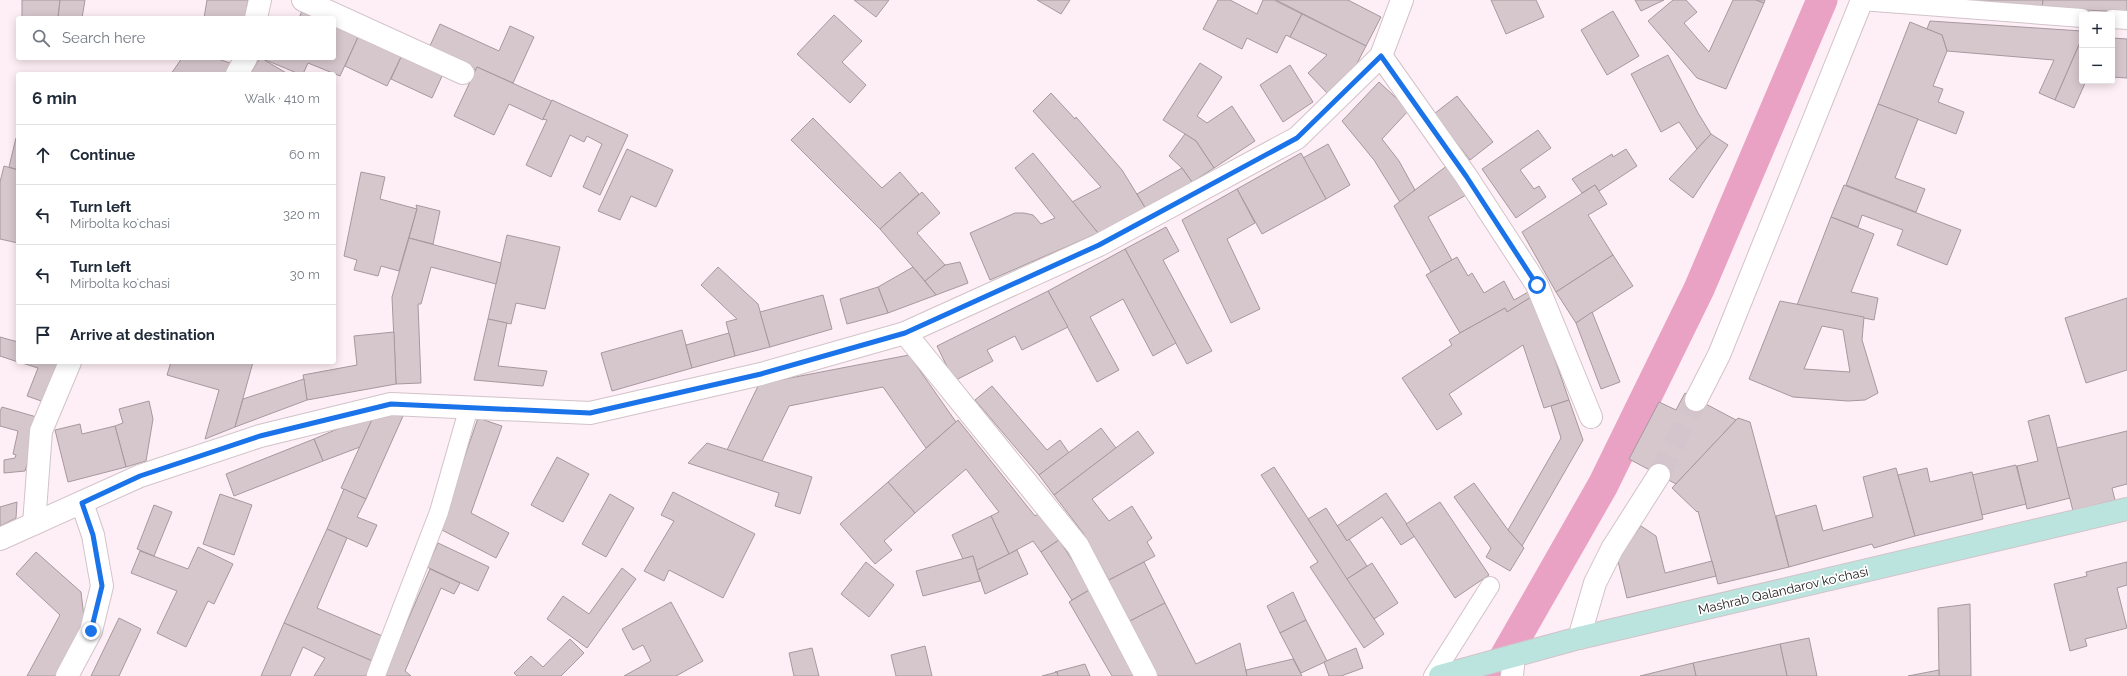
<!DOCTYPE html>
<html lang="en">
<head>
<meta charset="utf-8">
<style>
	body { margin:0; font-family:Raleway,sans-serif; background:#f6f6f7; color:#1f2937 }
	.controls { position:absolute; right:12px; top:12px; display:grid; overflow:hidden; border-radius:4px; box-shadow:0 2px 10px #0003 }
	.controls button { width:36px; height:36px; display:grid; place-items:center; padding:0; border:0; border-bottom:1px solid #e0e1e3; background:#fff; color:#1f2937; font:20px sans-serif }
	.stop { position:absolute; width:12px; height:12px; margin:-9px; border:3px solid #1a73e8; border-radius:50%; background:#fff }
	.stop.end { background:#1a73e8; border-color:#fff; box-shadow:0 1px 4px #0008 }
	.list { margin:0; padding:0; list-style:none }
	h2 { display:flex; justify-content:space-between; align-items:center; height:52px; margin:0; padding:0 16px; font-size:17px }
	h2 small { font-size:13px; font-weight:400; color:#747a83 }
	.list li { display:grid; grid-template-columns:26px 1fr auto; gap:12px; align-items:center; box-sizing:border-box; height:60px; padding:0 16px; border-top:1px solid #e0e1e3 }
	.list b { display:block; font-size:15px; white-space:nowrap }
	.list p { margin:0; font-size:13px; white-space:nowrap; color:#747a83 }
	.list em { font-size:13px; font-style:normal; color:#747a83 }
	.icon { flex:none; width:22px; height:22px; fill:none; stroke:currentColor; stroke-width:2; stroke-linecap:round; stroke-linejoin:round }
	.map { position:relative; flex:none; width:2127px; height:676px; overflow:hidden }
	.search { position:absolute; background:#fff; box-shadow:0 2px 10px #0003; left:16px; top:16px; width:320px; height:44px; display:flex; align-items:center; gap:10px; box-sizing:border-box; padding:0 14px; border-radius:4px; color:#747a83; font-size:15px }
	.panel { position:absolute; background:#fff; box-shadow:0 2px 10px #0003; left:16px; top:72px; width:320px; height:292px; border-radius:4px }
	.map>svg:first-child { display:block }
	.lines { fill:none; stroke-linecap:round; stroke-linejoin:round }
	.canal { stroke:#eaa2c4; stroke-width:31 }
	.building { fill:#d6c7cd; stroke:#a6989e; fill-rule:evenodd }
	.street-tunnel { stroke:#d3c5cb; stroke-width:22; stroke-dasharray:22 11; stroke-linecap:butt }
	.lane-casing { stroke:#d2c3c9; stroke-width:20 }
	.street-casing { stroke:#d2c3c9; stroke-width:24 }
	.secondary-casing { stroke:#d2c3c9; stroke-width:24 }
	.lane { stroke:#fff; stroke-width:18 }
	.street { stroke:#fff; stroke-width:22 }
	.secondary { stroke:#bce4de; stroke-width:22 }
	.route { stroke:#1a73e8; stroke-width:5 }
	.labels { text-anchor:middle; stroke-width:3.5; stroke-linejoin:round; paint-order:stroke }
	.street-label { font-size:13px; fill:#262022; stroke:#fff }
</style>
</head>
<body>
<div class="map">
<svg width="2127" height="676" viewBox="0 0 2127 676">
	<rect width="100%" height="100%" fill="#feeef5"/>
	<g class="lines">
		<polyline class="canal" points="1494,676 1603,485 1699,289 1822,0"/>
	</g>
	<g class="building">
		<polygon points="22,0 60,0 58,18 22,18"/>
		<polygon points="60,0 85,0 82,18 58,18"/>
		<polygon points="207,0 248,0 245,18 204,18"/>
		<polygon points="854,0 889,0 876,17"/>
		<polygon points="1037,0 1070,0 1061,14"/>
		<polygon points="1218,0 1230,0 1257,14 1263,0 1274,0 1302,14 1290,37 1286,35 1277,53 1247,38 1242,49 1203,29"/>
		<polygon points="1276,0 1348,0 1381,17 1366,46"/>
		<polygon points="1491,0 1536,0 1544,17 1506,34"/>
		<polygon points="1635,0 1664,0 1641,11"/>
		<polygon points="1673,0 1686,0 1697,12 1684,23 1709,52 1733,0 1756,0 1764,3 1726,89 1697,78 1648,21"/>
		<polygon points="1756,0 1765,0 1764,3"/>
		<polygon points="1948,0 2043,0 2042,8"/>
		<polygon points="2043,0 2127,0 2127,12 2042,8"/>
		<polygon points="302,11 319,18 299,18"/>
		<polygon points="1613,11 1639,56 1607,75 1581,30"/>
		<polygon points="1302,14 1366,46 1354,69 1328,94 1308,73 1327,55 1290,37"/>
		<polygon points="834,15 862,41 842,62 866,85 850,103 797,54"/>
		<polygon points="1930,21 2082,31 2082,38 2055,100 2039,93 2054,60 1947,51 1942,35 1927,29"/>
		<polygon points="1910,22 1942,35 1947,51 1933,86 1943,89 1938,102 1964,112 1956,134 1878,104"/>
		<polygon points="334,24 359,35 340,76 308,63 303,74 299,74 261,58 334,58"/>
		<polygon points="440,24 499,51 510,26 534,37 513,83 477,67 476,70 429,48"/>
		<polygon points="359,35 402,55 387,86 345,66"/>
		<polygon points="2082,38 2082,81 2086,81 2074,108 2055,100"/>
		<polygon points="2112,38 2127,39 2127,78 2112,77"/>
		<polygon points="402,55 443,74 432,98 391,79"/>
		<polygon points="1668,55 1698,113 1711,134 1697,149 1679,122 1661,132 1631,74"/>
		<polygon points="182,58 215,58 233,64 226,74 171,74"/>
		<polygon points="260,58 261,58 288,74 250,74"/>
		<polygon points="1200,63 1222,77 1197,116 1207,123 1232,106 1255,141 1214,168 1196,141 1163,120"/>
		<polygon points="1290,65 1313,102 1283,122 1260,85"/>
		<polygon points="477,67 552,101 543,120 509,104 494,135 454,116"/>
		<polygon points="1379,82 1409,110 1382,139 1399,161 1415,190 1400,202 1374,160 1342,121"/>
		<polygon points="1051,93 1075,119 1076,117 1122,170 1146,209 1098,233 1072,202 1101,187 1033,111"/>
		<polygon points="1457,96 1493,142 1470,160 1434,114"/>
		<polygon points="552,100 628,135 600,195 583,187 602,144 587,136 584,142 570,135 551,177 526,165 547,120 543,119"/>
		<polygon points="1878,104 1918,119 1895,178 1925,189 1916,212 1846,185"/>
		<polygon points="813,118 882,188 900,172 919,194 880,229 791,140"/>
		<polygon points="1538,130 1551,148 1520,170 1534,189 1539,186 1546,197 1516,218 1482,169"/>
		<polygon points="1185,134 1196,141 1214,168 1192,182 1182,168 1169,156"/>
		<polygon points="1711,134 1728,145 1693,198 1669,179"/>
		<polygon points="16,138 18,139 18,170 9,167"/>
		<polygon points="1328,144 1350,185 1326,199 1303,158"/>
		<polygon points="627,149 673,170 656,207 631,196 620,220 598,211"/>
		<polygon points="1626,149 1637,166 1599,191 1595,185 1582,193 1572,179 1612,154 1613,157"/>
		<polygon points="1033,153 1098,233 990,280 970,233 1015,213 1024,213 1033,215 1041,224 1055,218 1015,168"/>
		<polygon points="1301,153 1326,199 1262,234 1237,189"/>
		<polygon points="1448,165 1466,195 1428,217 1452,260 1431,272 1394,206"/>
		<polygon points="4,166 18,170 18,243 0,239 0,182"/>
		<polygon points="1182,168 1192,182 1146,209 1137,194"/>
		<polygon points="361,172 385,177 380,199 417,209 399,271 381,266 378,276 354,270 357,260 344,256"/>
		<polygon points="1595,185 1607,204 1588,215 1613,255 1556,292 1522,232"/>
		<polygon points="1844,185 1961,230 1947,265 1897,245 1903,230 1862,215 1858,227 1831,217"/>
		<polygon points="1237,189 1255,223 1227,239 1260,309 1231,323 1182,220"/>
		<polygon points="922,192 940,213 917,233 945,265 925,281 880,229"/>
		<polygon points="416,205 440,211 433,244 409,238 417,209"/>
		<polygon points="1831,217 1874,234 1851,292 1878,298 1874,320 1797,305"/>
		<polygon points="1166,227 1179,251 1163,260 1212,351 1187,364 1125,249"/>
		<polygon points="507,235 560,247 545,309 516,303 511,324 488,319"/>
		<polygon points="409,238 501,263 496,284 431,267 421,304 418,304 421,383 396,384 392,297"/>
		<polygon points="1125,249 1176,343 1153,356 1123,299 1090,317 1119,370 1097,382 1048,291"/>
		<polygon points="1613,255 1633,286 1576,323 1556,292"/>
		<polygon points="1457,257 1468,276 1472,273 1484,293 1504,281 1514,300 1530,291 1533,296 1507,312 1505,308 1460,333 1426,275"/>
		<polygon points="960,262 968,283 936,295 925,281 945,265"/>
		<polygon points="718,267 758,304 770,347 735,356 726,322 737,319 701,285"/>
		<polygon points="913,267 936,295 888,313 878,287"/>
		<polygon points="878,287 888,313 847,324 840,299"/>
		<polygon points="1048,291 1068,327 1022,350 1015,336 987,350 993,361 954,381 937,346"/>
		<polygon points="823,295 832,329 770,347 760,312"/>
		<polygon points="1533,296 1569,400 1544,408 1523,345 1449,394 1462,414 1437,430 1402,378 1452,345 1449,340 1460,333 1505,308 1507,312"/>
		<polygon points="2127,298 2127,370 2086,383 2065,318"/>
		<path d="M1780 301 1864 317 1862 340 1878 393 1865 400 1848 401 1793 397 1749 379ZM1822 326 1843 330 1850 372 1804 369Z"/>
		<polygon points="1592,312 1620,382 1601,389 1576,323"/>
		<polygon points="488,319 507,323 498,366 547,371 543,386 474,380"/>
		<polygon points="682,330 692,368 612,391 601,353"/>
		<polygon points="394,332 396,384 307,400 303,375 357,365 354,336"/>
		<polygon points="729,333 735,356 692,368 686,345"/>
		<polygon points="0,337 18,342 18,362 0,356"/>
		<polygon points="909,355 956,422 926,448 883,387 789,406 762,461 727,450 759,384"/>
		<polygon points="19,362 58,362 44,402 27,396 38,368"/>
		<polygon points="171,362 253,362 235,427 205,439 219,390 167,375"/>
		<polygon points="304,379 307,400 235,427 243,399"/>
		<polygon points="992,386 1047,450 1060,440 1069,453 1039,475 975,400"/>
		<polygon points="1685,393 1736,420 1676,484 1629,459 1659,402 1676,410"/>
		<polygon points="1569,400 1583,440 1522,546 1508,530 1561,438 1551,406"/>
		<polygon points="149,401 153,419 146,461 126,467 115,426 123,423 119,409"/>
		<polygon points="2,407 40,418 25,471 4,473 4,460 15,458 16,455 13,454 18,431 0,426 0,411"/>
		<polygon points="375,413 360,447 323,461 314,439"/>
		<polygon points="375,413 403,416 366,499 341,488"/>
		<polygon points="2049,415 2070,498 2027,509 2017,466 2038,461 2028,421"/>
		<polygon points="478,418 502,426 471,513 509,533 496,558 440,529"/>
		<polygon points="1738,418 1750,422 1789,567 1718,584 1698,511 1697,512 1672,488"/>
		<polygon points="958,420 1035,516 1041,512 1059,540 1041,552 1033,541 1009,554 991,516 999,512 966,469 915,513 888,482"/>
		<polygon points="80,424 82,434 115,426 126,467 68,482 55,430"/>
		<polygon points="1101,428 1116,448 1054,495 1039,475"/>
		<polygon points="1138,431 1154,453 1092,499 1109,521 1132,506 1152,538 1147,542 1155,556 1109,580 1083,533 1054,495"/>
		<polygon points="2127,431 2127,484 2112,488 2115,500 2073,511 2057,448"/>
		<polygon points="314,439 323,461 234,496 226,474"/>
		<polygon points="707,443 812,477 800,514 775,506 779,493 688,463"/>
		<polygon points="557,457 589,474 563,522 531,505"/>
		<polygon points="2016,465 2026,504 1982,515 1972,475"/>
		<polygon points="1274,467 1384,634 1364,648 1310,567 1318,562 1261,475"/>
		<polygon points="1896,468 1915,536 1874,548 1872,544 1789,567 1776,516 1816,505 1823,531 1873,517 1863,477"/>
		<polygon points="1927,468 1930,482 1972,472 1983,519 1915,536 1898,475"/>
		<polygon points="888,482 915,513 884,541 892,550 875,564 840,524"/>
		<polygon points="1474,483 1508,530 1524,548 1510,571 1486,557 1491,548 1454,497"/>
		<polygon points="344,489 366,499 357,517 377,525 367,547 327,529"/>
		<polygon points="673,492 755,534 723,598 669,570 664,581 644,571 674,521 661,515"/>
		<polygon points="1386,493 1415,536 1401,545 1382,517 1347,541 1337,526"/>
		<polygon points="220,494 252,505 234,555 203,544"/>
		<polygon points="610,494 634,508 606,557 582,544"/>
		<polygon points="17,502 16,518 0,526 0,507"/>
		<polygon points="1440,502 1489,575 1455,598 1406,524"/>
		<polygon points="154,505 172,512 154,556 137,549"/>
		<polygon points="1326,508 1347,541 1349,539 1367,566 1347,579 1308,519"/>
		<polygon points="991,516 1009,554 977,570 973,556 963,559 952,535"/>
		<polygon points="1641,526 1656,536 1665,573 1712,561 1716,576 1627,598 1617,557"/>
		<polygon points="327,529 347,538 317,608 387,638 377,663 284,623"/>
		<polygon points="1059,540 1091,589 1072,600 1041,552"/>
		<polygon points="438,543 489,567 478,591 427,567"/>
		<polygon points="198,547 233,564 214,604 208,601 186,647 157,633 177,591 131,573 140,551 188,569"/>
		<polygon points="1017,550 1028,574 985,594 977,570"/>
		<polygon points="36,552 81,592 85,626 58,676 27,676 60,615 16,574"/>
		<polygon points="973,556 980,581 923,596 916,571"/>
		<polygon points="866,562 894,585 869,617 841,594"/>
		<polygon points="1144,562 1165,603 1126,623 1105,582"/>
		<polygon points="2127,562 2127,585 2117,588 2127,628 2085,639 2087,646 2070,651 2054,584 2087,576 2086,572"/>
		<polygon points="1372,563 1398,603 1374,619 1347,579"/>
		<polygon points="622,568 636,579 587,648 547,619 563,596 589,614"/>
		<polygon points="430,569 460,583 454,594 441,588 405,671 411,676 385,676 384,675"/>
		<polygon points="1091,589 1142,676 1112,676 1069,602"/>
		<polygon points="1293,592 1306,620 1280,633 1267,606"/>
		<polygon points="671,602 703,661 676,676 624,676 651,661 643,645 633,650 622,629"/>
		<polygon points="1165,603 1196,664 1240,643 1247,676 1151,676 1126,623"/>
		<polygon points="1970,604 1971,676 1939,676 1938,608"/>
		<polygon points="119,618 141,629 119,676 91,676"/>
		<polygon points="1306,620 1327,661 1301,673 1280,633"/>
		<polygon points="284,623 377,663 369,676 314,676 325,658 303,647 290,676 261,676"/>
		<polygon points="1809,638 1817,676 1787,676 1780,644"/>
		<polygon points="570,639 584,653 561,676 517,676 514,673 531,656 543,667"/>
		<polygon points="1780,644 1787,676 1696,676 1693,663"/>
		<polygon points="925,646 932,676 896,676 891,655"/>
		<polygon points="812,648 819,676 794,676 789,653"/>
		<polygon points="1356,648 1363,668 1341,676 1329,676 1324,662"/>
		<polygon points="1293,659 1302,676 1247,676 1246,670"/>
		<polygon points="1693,663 1696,676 1640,676"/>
		<polygon points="1085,664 1090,676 1058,676 1057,672 1055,672"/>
		<polygon points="1939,670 1939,676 1908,676"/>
		<polygon points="1057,672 1058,676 1042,676"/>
	</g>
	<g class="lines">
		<polyline class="street-tunnel" points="1659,475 1696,400"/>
		<defs>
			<g id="lane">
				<polyline points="1861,1 2082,18"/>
				<polyline points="2112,19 2127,20"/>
				<polyline points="376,675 439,512 469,407"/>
				<polyline points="1433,676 1490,586"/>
			</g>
			<g id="street">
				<polyline points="303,0 463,73"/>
				<polyline points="256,18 260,0"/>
				<polyline points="1381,56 1466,176 1537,285 1591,417"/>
				<polyline points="237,74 246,58"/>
				<polyline points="905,333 1078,546 1146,676"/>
				<polyline points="1696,400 1719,355 1862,0"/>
				<polyline points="34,524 41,431 70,362"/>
				<polyline points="0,539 140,476 260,436 391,404 590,413 761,374 905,333 1099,245 1297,138 1381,56 1402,0"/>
				<polyline points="1579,638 1595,583 1612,549 1659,475"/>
				<polyline points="67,676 91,631 102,586 93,535 82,503"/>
				<polyline points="1512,676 1514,656"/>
			</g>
			<polyline id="secondary" points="1440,676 1579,638 2127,509"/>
		</defs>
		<use href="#lane" class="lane-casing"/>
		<use href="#street" class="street-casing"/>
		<use href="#secondary" class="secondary-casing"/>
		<use href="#lane" class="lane"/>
		<use href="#street" class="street"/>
		<use href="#secondary" class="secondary"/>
	</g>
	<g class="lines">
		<polyline class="route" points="91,631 102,586 93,535 82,503 140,476 260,436 391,404 590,413 761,374 905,333 1099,245 1297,138 1381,56 1466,176 1537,285"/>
	</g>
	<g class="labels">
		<g class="street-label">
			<text transform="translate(1783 590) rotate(-13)" y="5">Mashrab Qalandarov ko'chasi</text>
		</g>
	</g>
</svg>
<div class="controls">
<button>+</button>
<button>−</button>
</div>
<div class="stop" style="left:1537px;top:285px"></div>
<div class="stop end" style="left:91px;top:631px"></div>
<div class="search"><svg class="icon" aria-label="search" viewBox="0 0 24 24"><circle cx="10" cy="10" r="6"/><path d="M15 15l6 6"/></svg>Search here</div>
<section class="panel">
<h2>6 min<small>Walk · 410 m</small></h2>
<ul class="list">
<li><svg class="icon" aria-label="ahead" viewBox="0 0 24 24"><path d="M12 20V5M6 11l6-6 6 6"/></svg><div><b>Continue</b></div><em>60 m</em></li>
<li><svg class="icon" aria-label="left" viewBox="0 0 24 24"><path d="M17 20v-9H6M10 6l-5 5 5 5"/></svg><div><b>Turn left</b><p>Mirbolta koʻchasi</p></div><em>320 m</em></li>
<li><svg class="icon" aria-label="left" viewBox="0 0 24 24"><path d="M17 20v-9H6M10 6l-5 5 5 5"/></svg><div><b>Turn left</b><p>Mirbolta koʻchasi</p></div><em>30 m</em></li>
<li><svg class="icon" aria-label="arrive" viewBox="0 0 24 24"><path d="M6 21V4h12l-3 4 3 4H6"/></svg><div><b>Arrive at destination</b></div></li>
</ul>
</section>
</div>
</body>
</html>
